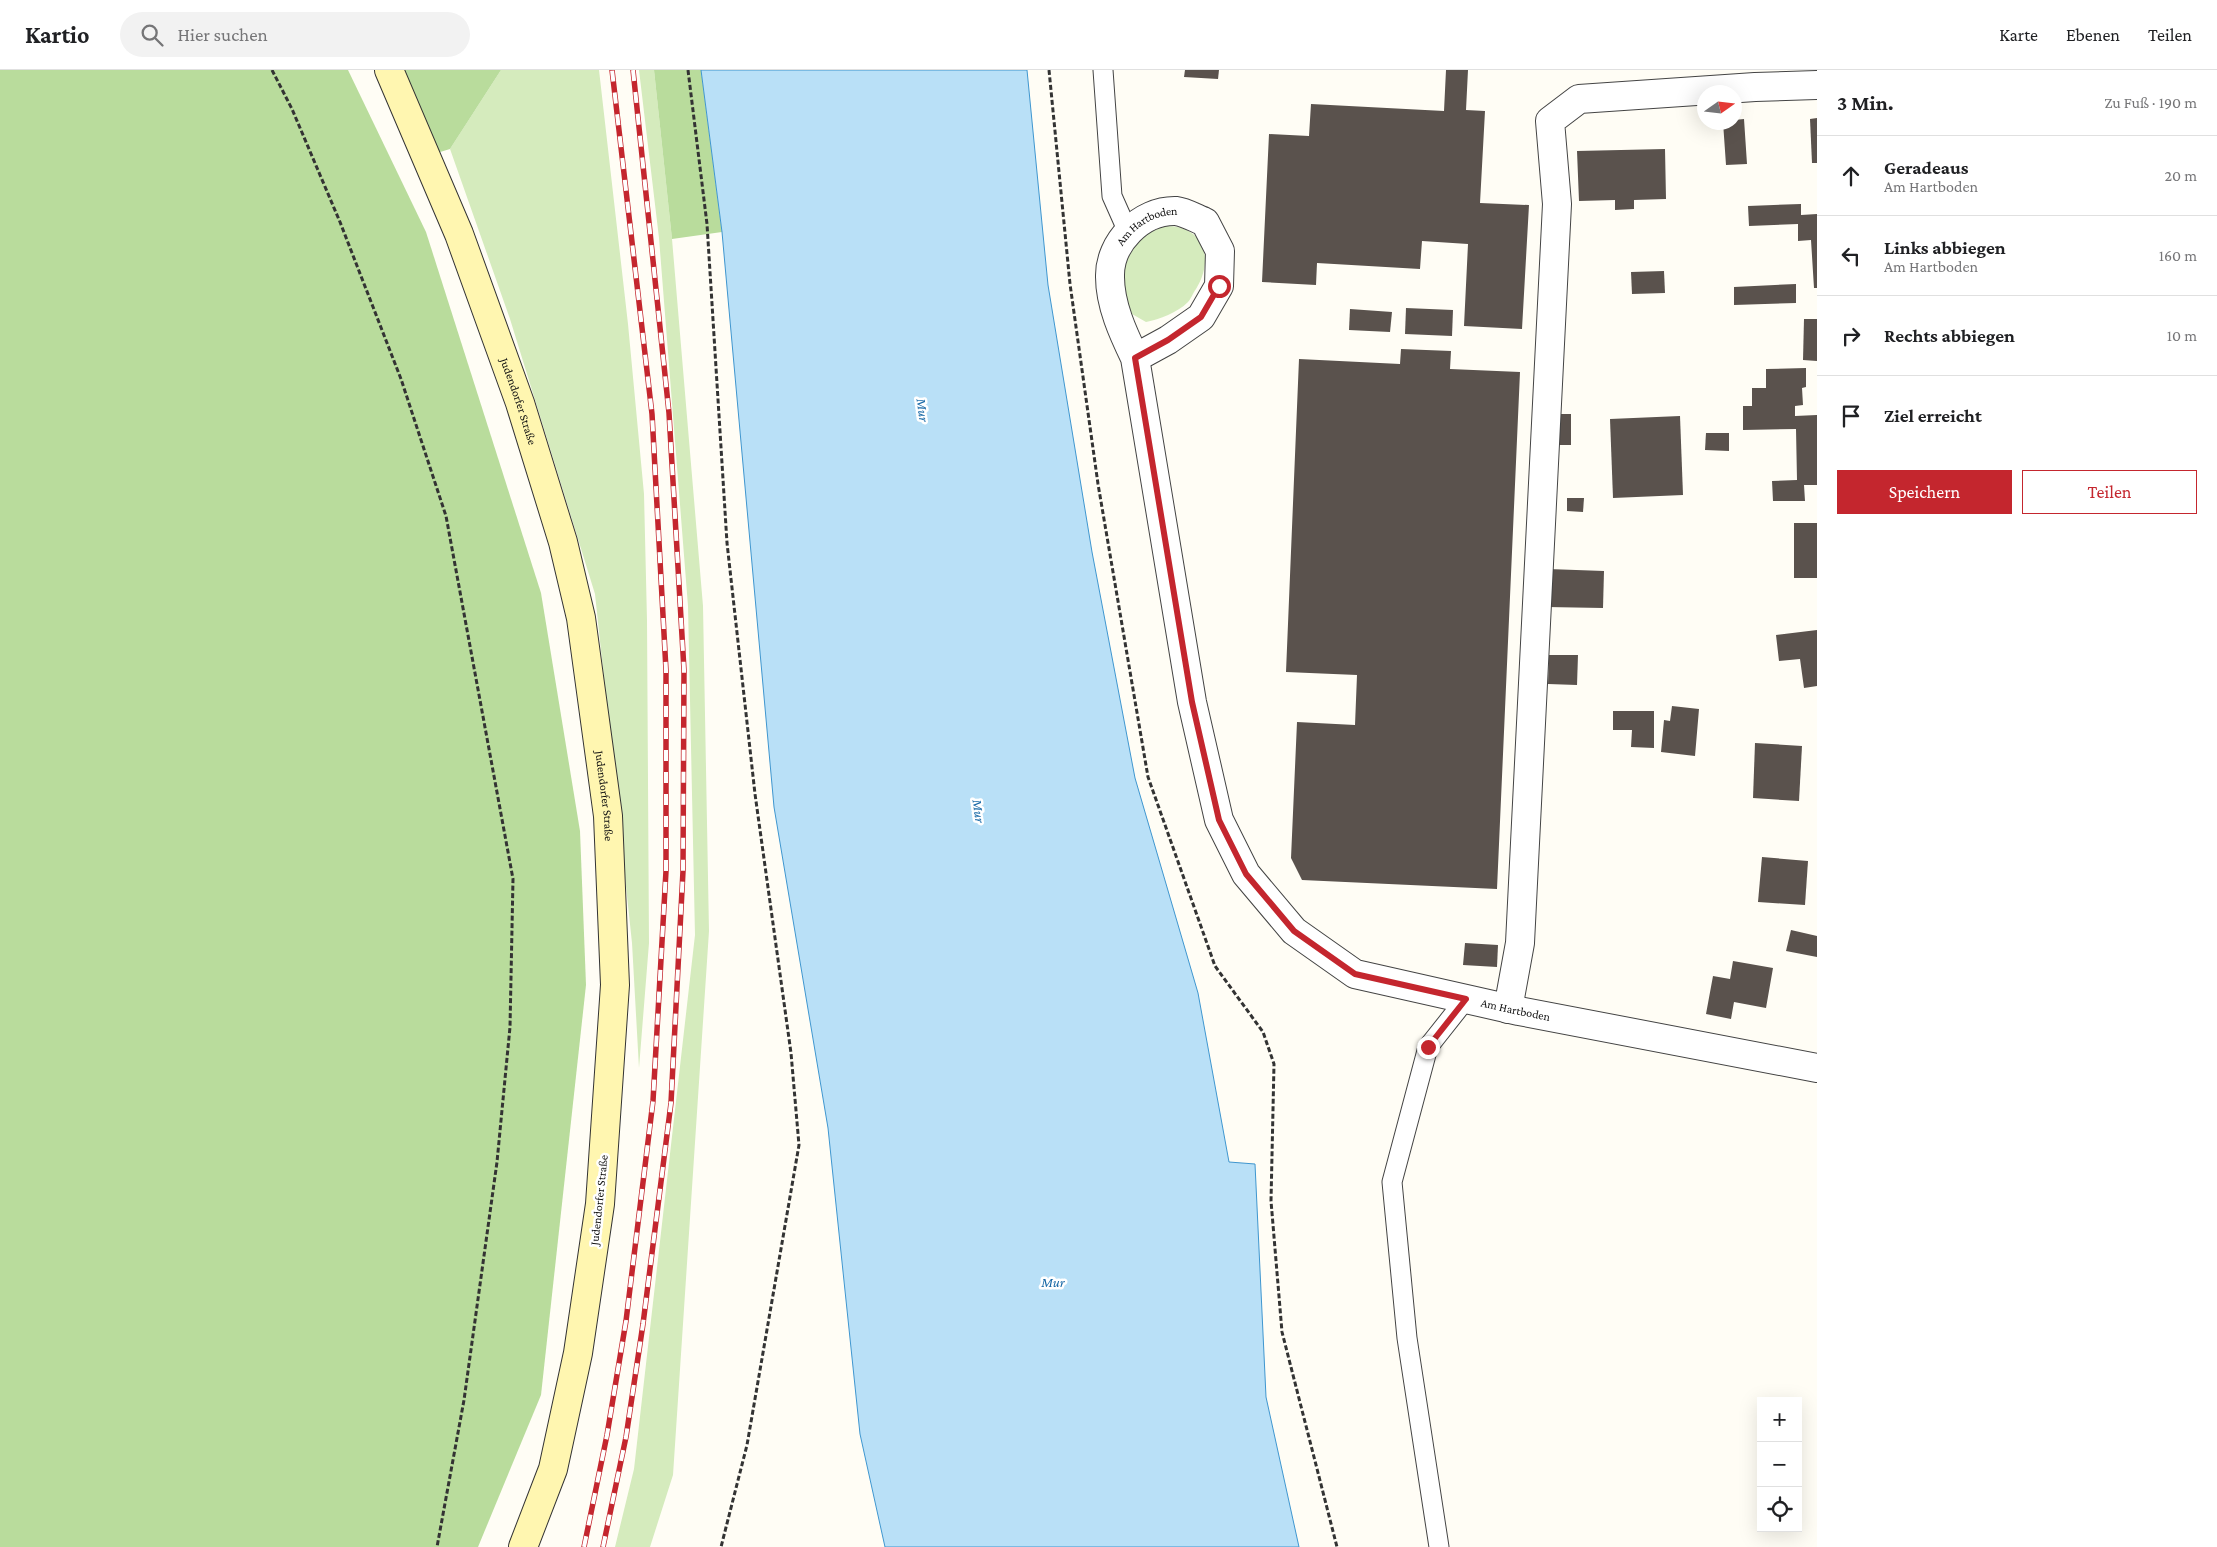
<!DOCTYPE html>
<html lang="de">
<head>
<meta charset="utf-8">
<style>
	body { margin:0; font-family:"Crimson Pro",serif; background:#f2f2f2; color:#202124 }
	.controls { position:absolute; right:15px; bottom:15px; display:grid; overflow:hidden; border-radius:0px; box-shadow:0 5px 20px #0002 }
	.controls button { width:45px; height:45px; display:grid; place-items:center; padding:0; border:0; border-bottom:1px solid #e0e0e0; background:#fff; color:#202124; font:25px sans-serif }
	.compass { position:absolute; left:1697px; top:15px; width:45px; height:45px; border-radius:50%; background:#fff; box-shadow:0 5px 20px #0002; rotate:76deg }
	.stop { position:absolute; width:15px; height:15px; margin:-11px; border:4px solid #c4262e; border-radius:50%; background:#fff }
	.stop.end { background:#c4262e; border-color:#fff; box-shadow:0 1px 5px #0008 }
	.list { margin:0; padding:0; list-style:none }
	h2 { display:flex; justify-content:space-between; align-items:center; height:65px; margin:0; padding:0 20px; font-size:21px }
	h2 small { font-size:16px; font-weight:400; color:#757577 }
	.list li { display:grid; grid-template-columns:32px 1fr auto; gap:15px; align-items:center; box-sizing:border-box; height:80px; padding:0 20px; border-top:1px solid #e0e0e0 }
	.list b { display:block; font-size:19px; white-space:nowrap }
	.list p { margin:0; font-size:16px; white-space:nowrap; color:#757577 }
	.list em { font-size:16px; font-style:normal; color:#757577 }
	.actions { display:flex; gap:10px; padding:15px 20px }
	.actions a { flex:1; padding:11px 0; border:1px solid #c4262e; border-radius:0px; text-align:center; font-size:18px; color:#c4262e }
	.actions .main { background:#c4262e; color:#fff }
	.icon { flex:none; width:28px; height:28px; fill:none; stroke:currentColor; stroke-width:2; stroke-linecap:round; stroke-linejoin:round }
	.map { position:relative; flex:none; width:1817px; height:1477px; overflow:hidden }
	header { display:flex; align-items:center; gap:30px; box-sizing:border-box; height:70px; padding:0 25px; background:#fff; border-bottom:1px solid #e0e0e0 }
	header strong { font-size:24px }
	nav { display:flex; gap:28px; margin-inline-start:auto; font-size:18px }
	.search { width:350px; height:45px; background:#f2f2f2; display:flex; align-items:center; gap:12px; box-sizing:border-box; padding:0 18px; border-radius:28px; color:#757577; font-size:19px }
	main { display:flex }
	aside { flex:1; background:#fff }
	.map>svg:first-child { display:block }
	.green { fill:#d5ebbd }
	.forest { fill:#b9dc9c }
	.water { fill:#b9e0f7; stroke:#3f96cf }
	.building { fill:#5a524d }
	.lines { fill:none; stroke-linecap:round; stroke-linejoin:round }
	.lane-casing { stroke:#444; stroke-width:21 }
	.street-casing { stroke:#444; stroke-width:30 }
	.secondary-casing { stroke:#333; stroke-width:30 }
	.path { stroke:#333; stroke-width:3; stroke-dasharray:5 2.5; stroke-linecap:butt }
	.lane { stroke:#fff; stroke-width:19 }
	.street { stroke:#fff; stroke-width:28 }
	.secondary { stroke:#fff6b0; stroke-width:28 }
	.rail-casing { stroke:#c4262e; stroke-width:5.5 }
	.rail { stroke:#fff; stroke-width:4; stroke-dasharray:11; stroke-linecap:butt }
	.route { stroke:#c4262e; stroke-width:6 }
	.labels { text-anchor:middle; stroke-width:5; stroke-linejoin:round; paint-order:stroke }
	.street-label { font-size:12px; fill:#111; stroke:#fff }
	.water-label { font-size:14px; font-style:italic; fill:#1768a6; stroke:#fff }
</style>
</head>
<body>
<header>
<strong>Kartio</strong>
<div class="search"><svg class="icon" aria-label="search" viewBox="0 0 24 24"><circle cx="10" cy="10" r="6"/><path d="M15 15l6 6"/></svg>Hier suchen</div>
<nav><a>Karte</a><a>Ebenen</a><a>Teilen</a></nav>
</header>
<main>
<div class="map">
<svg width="1817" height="1477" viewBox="0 0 1817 1477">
	<rect width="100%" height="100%" fill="#fffdf5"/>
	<g class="green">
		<polygon points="501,0 599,0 628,254 644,424 647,550 649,873 639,998 632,873 595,524 510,249 450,79"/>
		<polygon points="639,0 654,0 672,169 703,536 709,861 673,1405 650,1477 615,1477 634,1399 695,865 688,536 659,168"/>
		<path d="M1164 156C1204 155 1215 188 1196 219 1193 223 1191 229 1188 232 1177 243 1160 249 1146 252L1132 244 1121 219 1125 194 1140 167Z"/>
	</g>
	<g class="forest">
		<polygon points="0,0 348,0 426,162 541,523 580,761 586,915 541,1325 478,1477 0,1477"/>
		<polygon points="389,0 501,0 450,79 427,86"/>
		<polygon points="654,0 701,0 722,162 672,169"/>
	</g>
	<polygon class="water" points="701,0 1027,0 1048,215 1092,482 1135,708 1198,923 1229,1092 1255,1094 1266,1327 1299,1477 885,1477 860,1364 828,1058 774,737 722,162"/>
	<g class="building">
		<polygon points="1185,0 1219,0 1218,9 1184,7"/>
		<polygon points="1446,0 1468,0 1466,40 1485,41 1480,133 1529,135 1522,259 1464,256 1468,174 1422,171 1420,199 1317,193 1316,215 1262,212 1269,64 1309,66 1311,34 1444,41"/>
		<polygon points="1817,48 1817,93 1812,93 1810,49"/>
		<polygon points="1744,49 1747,94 1726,95 1723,52 1734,52 1734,50"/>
		<polygon points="1665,79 1666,129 1634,130 1634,139 1615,140 1615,130 1579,131 1577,81"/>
		<polygon points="1801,134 1801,145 1817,144 1817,218 1814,218 1811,170 1798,171 1798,154 1749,156 1748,136"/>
		<polygon points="1664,201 1665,223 1632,224 1631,202"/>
		<polygon points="1796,214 1796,233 1734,235 1734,217"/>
		<polygon points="1406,238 1453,240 1452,266 1405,264"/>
		<polygon points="1350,239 1392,242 1390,262 1349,260"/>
		<polygon points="1804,249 1817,249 1817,291 1803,290"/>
		<polygon points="1401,279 1451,281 1450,299 1520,302 1497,819 1302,810 1291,788 1297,652 1355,655 1357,605 1286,602 1299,289 1400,294"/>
		<polygon points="1806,298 1806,317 1802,318 1803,335 1795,336 1795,346 1817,345 1817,415 1804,415 1805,431 1773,431 1772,411 1797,410 1796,359 1743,360 1743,336 1752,336 1752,318 1766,318 1766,299"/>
		<rect x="1554" y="344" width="17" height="31"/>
		<polygon points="1680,346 1683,425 1613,428 1610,349"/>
		<polygon points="1706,363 1729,363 1729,381 1705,380"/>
		<polygon points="1567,428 1584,428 1583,442 1567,441"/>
		<rect x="1794" y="453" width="23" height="55"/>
		<polygon points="1548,499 1604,501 1603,538 1547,537"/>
		<polygon points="1817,560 1817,616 1804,618 1800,589 1779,591 1776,565"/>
		<polygon points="1549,585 1578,585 1577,615 1548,614"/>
		<polygon points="1672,636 1699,639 1695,686 1661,682 1664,650 1670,651"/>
		<polygon points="1613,641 1654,641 1654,678 1631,677 1632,660 1613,660"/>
		<polygon points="1755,673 1802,676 1799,731 1753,728"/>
		<polygon points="1762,787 1808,791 1805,835 1758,832"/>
		<polygon points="1791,860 1817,866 1817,887 1786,881"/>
		<polygon points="1465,873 1498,875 1497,897 1463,895"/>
		<polygon points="1733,891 1773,898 1766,938 1734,932 1731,949 1706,944 1713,906 1730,909"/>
	</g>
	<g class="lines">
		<defs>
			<g id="lane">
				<polyline points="1103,0 1112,126 1128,162"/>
				<polyline points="1439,1477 1407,1268 1392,1112 1428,977 1466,929"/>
			</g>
			<g id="street">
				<path id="s1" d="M1135 288C1123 263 1110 235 1110 207 1109 173 1141 140 1176 141 1185 142 1197 149 1205 152L1220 181 1219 216 1201 247 1168 270 1135 288 1192 632 1219 750 1246 804 1294 861 1355 904 1519 941 1817 998"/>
				<polyline points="1508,939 1520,873 1557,134 1550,51 1579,29 1755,17 1817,15"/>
			</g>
			<g id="secondary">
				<path id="s2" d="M389 0 459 164 520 333 563 472 581 548 608 746 615 915 600 1134 578 1283 553 1399 523 1477"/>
			</g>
		</defs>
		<use href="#lane" class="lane-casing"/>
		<use href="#street" class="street-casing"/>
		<use href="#secondary" class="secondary-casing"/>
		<g class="path">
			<polyline points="272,0 292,39 340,152 401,309 446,446 513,809 510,957 497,1092 464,1330 437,1477"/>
			<polyline points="688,0 707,154 727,473 755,724 791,983 799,1075 747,1375 721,1477"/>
			<polyline points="1049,0 1070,214 1098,414 1148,707 1215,896 1263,962 1274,994 1271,1131 1282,1262 1337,1477"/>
		</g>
		<use href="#lane" class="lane"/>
		<use href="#street" class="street"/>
		<use href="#secondary" class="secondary"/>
		<defs>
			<g id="rail">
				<polyline points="584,1477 607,1365 626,1251 653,1031 666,801 666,600 652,344 612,0"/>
				<polyline points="603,1477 626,1367 643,1254 671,1033 683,801 684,600 669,343 633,0"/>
			</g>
		</defs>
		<use href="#rail" class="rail-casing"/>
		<use href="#rail" class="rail"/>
	</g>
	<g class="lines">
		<polyline class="route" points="1219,216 1201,247 1168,270 1135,288 1192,632 1219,750 1246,804 1294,861 1355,904 1466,929 1428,977"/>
	</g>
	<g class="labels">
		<g class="street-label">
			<text dy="4" stroke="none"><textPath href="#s1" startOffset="155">Am Hartboden</textPath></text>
			<text dy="4" stroke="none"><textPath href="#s2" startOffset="356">Judendorfer Straße</textPath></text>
			<text dy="4" stroke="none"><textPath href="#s2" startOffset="761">Judendorfer Straße</textPath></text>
			<text dy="4" stroke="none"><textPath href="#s1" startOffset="1245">Am Hartboden</textPath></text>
			<text transform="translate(599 1130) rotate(-84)" y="4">Judendorfer Straße</text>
		</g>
		<g class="water-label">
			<text transform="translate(923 340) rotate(82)" y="5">Mur</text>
			<text transform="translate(979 741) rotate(82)" y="5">Mur</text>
			<text x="1053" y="1217">Mur</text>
		</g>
	</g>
</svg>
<div class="controls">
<button>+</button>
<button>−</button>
<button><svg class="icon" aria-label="locate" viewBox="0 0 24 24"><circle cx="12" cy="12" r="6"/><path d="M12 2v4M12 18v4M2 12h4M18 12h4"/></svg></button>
</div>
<svg class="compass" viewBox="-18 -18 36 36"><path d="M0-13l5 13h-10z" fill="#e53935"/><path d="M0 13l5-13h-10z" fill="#757577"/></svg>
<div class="stop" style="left:1219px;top:216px"></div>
<div class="stop end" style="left:1428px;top:977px"></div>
</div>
<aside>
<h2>3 Min.<small>Zu Fuß · 190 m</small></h2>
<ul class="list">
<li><svg class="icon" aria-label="ahead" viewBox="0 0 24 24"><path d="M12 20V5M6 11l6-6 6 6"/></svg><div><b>Geradeaus</b><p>Am Hartboden</p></div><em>20 m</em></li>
<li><svg class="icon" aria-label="left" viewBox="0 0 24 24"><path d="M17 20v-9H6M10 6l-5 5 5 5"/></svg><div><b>Links abbiegen</b><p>Am Hartboden</p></div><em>160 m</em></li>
<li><svg class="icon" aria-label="right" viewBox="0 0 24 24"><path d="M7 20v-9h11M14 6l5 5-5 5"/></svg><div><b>Rechts abbiegen</b></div><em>10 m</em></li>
<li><svg class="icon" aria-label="arrive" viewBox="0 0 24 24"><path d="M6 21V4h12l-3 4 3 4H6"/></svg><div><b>Ziel erreicht</b></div></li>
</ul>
<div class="actions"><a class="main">Speichern</a><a>Teilen</a></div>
</aside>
</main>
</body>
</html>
